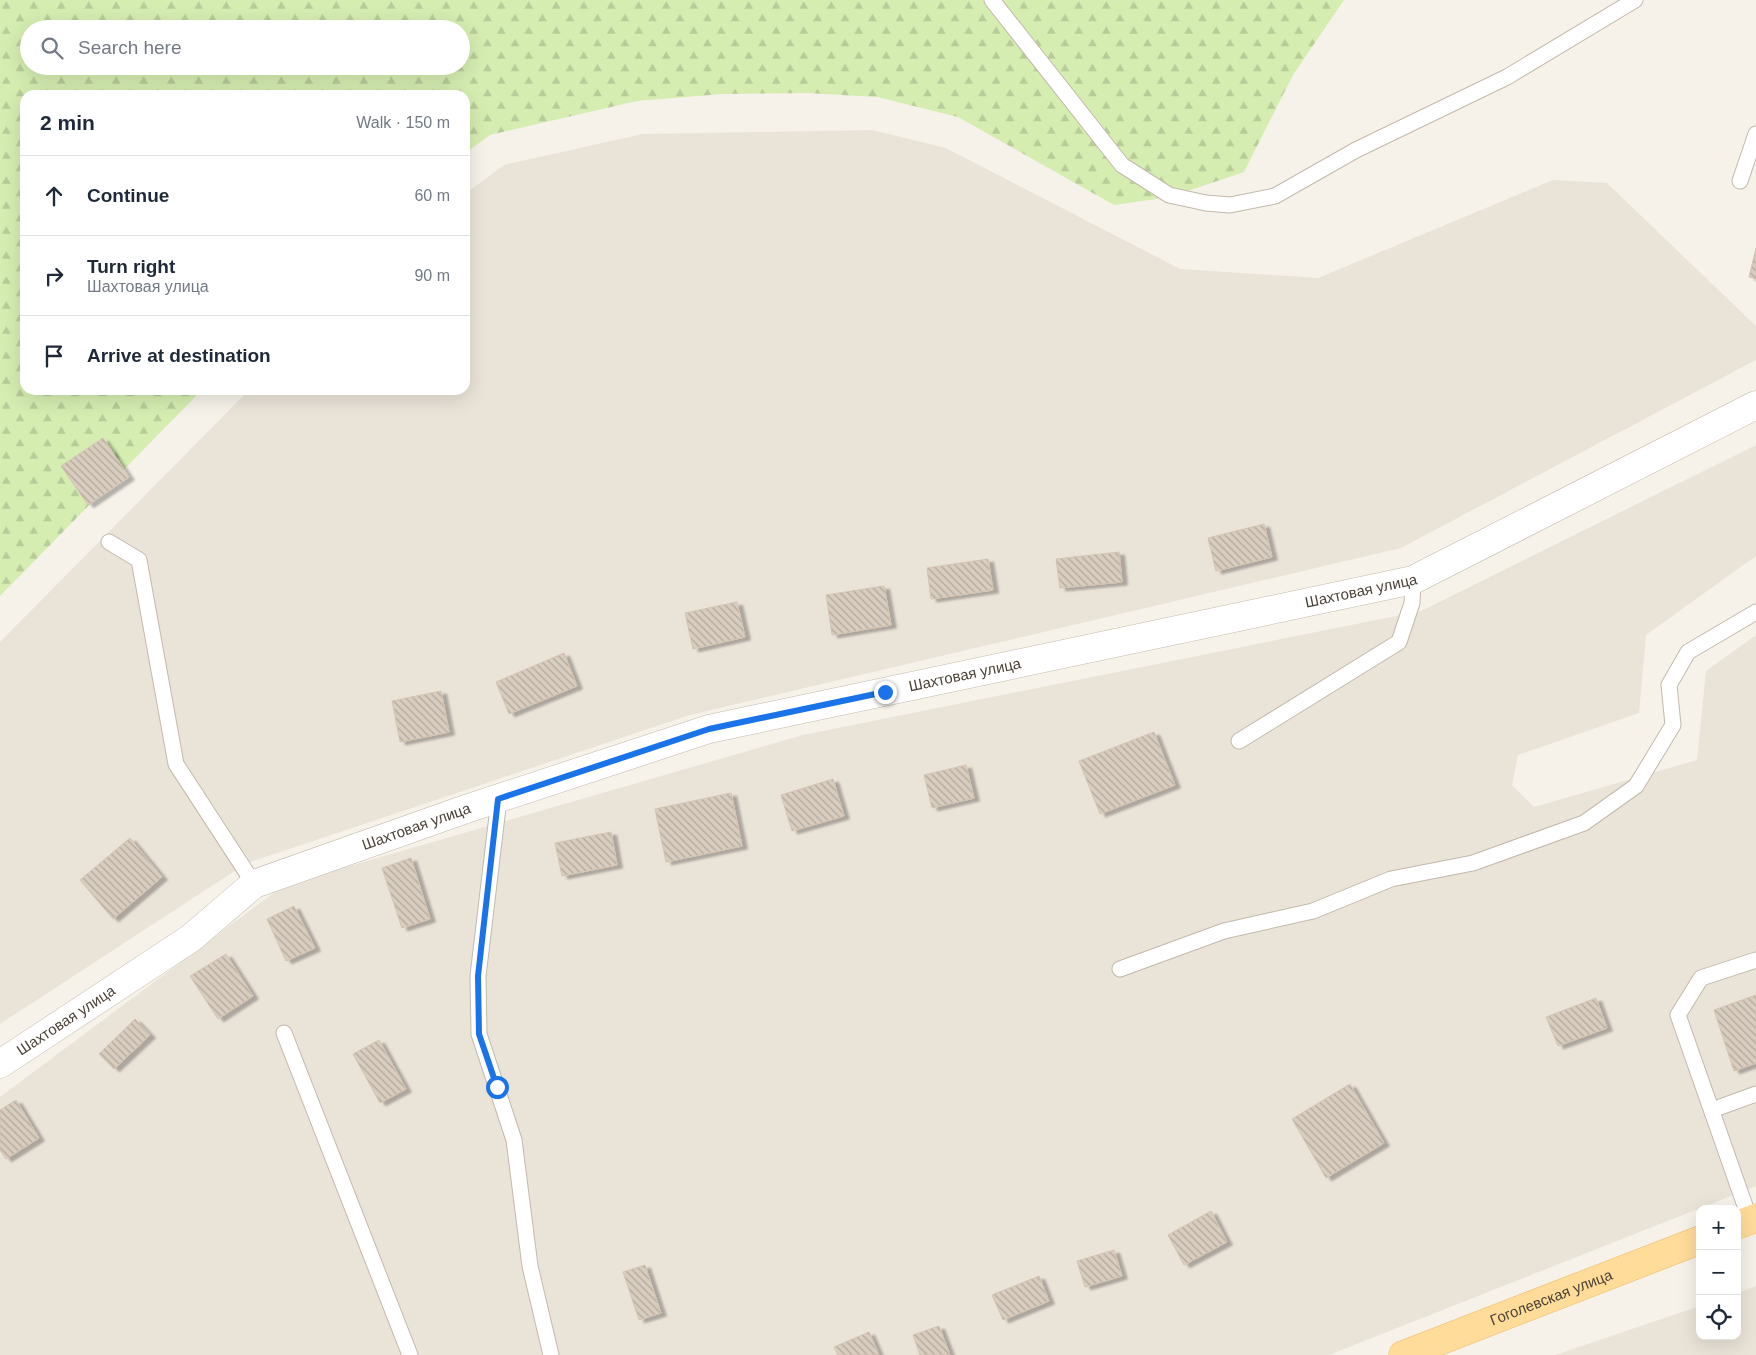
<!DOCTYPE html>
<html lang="en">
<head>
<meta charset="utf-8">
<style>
	body { margin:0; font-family:Helvetica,sans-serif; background:#f2f2f3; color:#1f2937 }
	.controls { position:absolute; right:15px; bottom:15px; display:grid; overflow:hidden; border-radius:10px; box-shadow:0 5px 20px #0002 }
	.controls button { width:45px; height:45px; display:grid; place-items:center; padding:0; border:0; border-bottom:1px solid #e0e1e3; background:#fff; color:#1f2937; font:25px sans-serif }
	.stop { position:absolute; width:15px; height:15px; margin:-11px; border:4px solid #1a73e8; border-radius:50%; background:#fff }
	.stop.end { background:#1a73e8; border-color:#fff; box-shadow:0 1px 5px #0008 }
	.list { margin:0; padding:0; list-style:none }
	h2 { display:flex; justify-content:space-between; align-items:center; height:65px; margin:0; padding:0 20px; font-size:21px }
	h2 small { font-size:16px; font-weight:400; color:#747a83 }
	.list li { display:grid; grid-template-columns:32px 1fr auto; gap:15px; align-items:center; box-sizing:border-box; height:80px; padding:0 20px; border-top:1px solid #e0e1e3 }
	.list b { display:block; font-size:19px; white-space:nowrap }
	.list p { margin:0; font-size:16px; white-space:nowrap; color:#747a83 }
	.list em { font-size:16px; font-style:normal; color:#747a83 }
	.icon { flex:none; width:28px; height:28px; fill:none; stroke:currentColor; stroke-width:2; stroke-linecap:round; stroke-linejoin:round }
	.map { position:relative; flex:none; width:1756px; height:1355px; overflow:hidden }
	.search { position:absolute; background:#fff; box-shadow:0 5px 20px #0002; left:20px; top:20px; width:450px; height:55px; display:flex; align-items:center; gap:12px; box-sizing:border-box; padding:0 18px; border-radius:28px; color:#747a83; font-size:19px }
	.panel { position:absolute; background:#fff; box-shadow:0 5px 20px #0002; left:20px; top:90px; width:450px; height:305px; border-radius:15px }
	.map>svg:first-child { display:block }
	.residential { fill:#eae3d8 }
	.forest { fill:url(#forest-firs); fill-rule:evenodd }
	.building { fill:url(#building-back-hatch); stroke:#d4c4b1; filter:url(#shadow) }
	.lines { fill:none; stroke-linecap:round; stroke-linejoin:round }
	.service-casing { stroke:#c3b9ac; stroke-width:17 }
	.minor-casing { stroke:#c3b9ac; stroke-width:29 }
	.primary-casing { stroke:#edba62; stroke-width:29 }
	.service { stroke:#fff; stroke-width:15 }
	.minor { stroke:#fff; stroke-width:28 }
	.primary { stroke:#ffdc9a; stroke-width:28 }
	.route { stroke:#1a73e8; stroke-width:6 }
	.labels { text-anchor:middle; stroke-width:5; stroke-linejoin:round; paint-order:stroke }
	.street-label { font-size:15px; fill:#4b4237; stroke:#fff }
</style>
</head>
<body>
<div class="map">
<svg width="1756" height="1355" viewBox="0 0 1756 1355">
	<defs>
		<pattern id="forest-firs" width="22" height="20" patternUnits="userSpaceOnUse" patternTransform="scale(1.25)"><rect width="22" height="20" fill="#d5edb1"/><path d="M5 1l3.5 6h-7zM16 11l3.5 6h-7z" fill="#b8cc99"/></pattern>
		<pattern id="building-back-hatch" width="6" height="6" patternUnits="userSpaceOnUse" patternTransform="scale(1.25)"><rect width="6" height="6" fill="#d9cdbf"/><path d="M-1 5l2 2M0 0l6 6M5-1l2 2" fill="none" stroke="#b2a89c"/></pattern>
		<filter id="shadow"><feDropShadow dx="5.5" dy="3" stdDeviation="1" flood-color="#0004"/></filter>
	</defs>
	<rect width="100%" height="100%" fill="#f6f2ea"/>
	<g class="residential">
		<polygon points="872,130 946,148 1180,269 1318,278 1553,180 1607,183 1756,326 1756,360 1401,548 690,715 247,863 0,1024 0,642 249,390 465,390 465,194 504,165 642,134"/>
		<polygon points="1756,445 1756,556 1646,635 1639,713 1518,755 1512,785 1534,807 1697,760 1706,671 1756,635 1756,1186 1329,1355 0,1355 0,1097 284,885 803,735 1421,611"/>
		<polygon points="1756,1286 1756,1355 1555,1355 1700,1306 1700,1336 1737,1336 1737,1293"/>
	</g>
	<path class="forest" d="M0 0H1344L1293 75 1244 172 1170 197 1114 205 958 117 877 97 807 93 722 94 637 101 490 135 465 153V95H25V390H202L0 596ZM29 29H461V66H29Z"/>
	<g class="building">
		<polygon points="1756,248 1756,279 1749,277"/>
		<polygon points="103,438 129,477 88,505 61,466"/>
		<polygon points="1264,524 1272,557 1216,571 1208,538"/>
		<polygon points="1119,552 1122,582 1060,588 1056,559"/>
		<polygon points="988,559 993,590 931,599 927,568"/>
		<polygon points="884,586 891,625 832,635 826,595"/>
		<polygon points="737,602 745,637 693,649 685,613"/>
		<polygon points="564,653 577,686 509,714 496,682"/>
		<polygon points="441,691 449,732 400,742 392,701"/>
		<polygon points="1154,732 1175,785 1100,814 1079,761"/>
		<polygon points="966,765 974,798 932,808 924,775"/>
		<polygon points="833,779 844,816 792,831 781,795"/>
		<polygon points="731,793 742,846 666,862 655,809"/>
		<polygon points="611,832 617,865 562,876 555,843"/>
		<polygon points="130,838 162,877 113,919 80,880"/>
		<polygon points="411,858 430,919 402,928 382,868"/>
		<polygon points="294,906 315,948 286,961 267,919"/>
		<polygon points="226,954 253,996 218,1019 190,976"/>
		<polygon points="1756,995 1756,1063 1734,1071 1714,1010"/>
		<polygon points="1596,998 1607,1028 1558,1046 1546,1017"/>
		<polygon points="135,1019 150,1035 114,1069 99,1054"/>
		<polygon points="379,1040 406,1089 380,1103 353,1054"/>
		<polygon points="1350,1084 1384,1143 1326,1178 1292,1119"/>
		<polygon points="16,1100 39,1138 6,1159 0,1150 0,1110"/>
		<polygon points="1211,1211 1227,1242 1184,1265 1168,1235"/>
		<polygon points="1114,1250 1122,1276 1085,1287 1077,1261"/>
		<polygon points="645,1265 661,1313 639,1320 623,1272"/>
		<polygon points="1039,1276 1049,1301 1003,1320 992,1295"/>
		<polygon points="939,1326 950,1355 920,1355 913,1335"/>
		<polygon points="869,1332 879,1355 838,1355 834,1347"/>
	</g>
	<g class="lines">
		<defs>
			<g id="service">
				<polyline points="992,0 1122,165 1169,195 1206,203 1230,205 1275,196 1356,150 1507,77 1635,0"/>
				<polyline points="1740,181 1756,134"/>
				<polyline points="109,542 139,560 176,764 254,884"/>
				<polyline points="1239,741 1399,642 1412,603 1413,580"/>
				<polyline points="499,799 478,976 479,1034 514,1140 530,1266 551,1355"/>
				<polyline points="1120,969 1224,931 1313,911 1391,879 1473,863 1584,823 1636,786 1673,725 1669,685 1688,652 1756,612"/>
				<polyline points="284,1033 410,1355"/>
				<polyline points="1712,1110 1756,1094"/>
				<polyline points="1750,1220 1678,1015 1701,978 1756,960"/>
			</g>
			<g id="minor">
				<path id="s1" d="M0 1064 191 938 254 884 466 809 709 729 1413 580 1756 405"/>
			</g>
			<g id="primary">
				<polyline points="1737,1225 1756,1218"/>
				<path id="s2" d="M1403 1355 1700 1240"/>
			</g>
		</defs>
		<use href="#service" class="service-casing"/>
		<use href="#minor" class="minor-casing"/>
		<use href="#primary" class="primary-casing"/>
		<use href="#service" class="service"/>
		<use href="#minor" class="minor"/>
		<use href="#primary" class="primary"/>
	</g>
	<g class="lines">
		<polyline class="route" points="497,1087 479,1034 478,976 498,799 709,729 885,692"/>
	</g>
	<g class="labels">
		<g class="street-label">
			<text dy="5" stroke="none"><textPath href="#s1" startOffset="1459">Шахтовая улица</textPath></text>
			<text dy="5" stroke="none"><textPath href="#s1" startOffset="1054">Шахтовая улица</textPath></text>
			<text dy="5" stroke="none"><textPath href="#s1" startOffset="484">Шахтовая улица</textPath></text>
			<text dy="5" stroke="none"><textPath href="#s1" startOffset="79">Шахтовая улица</textPath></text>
			<text dy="5" stroke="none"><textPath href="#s2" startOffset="159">Гоголевская улица</textPath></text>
		</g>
	</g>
</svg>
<div class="controls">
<button>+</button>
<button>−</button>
<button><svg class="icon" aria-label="locate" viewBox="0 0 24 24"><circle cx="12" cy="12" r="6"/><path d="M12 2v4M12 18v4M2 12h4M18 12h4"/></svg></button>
</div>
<div class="stop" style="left:497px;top:1087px"></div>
<div class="stop end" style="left:885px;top:692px"></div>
<div class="search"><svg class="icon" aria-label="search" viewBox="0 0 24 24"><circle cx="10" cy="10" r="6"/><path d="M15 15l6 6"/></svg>Search here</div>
<section class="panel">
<h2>2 min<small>Walk · 150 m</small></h2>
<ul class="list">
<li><svg class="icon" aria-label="ahead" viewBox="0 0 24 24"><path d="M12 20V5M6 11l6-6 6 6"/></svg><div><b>Continue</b></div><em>60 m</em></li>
<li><svg class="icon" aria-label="right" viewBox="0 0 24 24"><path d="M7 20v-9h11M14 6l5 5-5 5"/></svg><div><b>Turn right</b><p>Шахтовая улица</p></div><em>90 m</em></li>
<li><svg class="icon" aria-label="arrive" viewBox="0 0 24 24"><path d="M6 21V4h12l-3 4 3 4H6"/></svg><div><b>Arrive at destination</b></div></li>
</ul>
</section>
</div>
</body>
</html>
